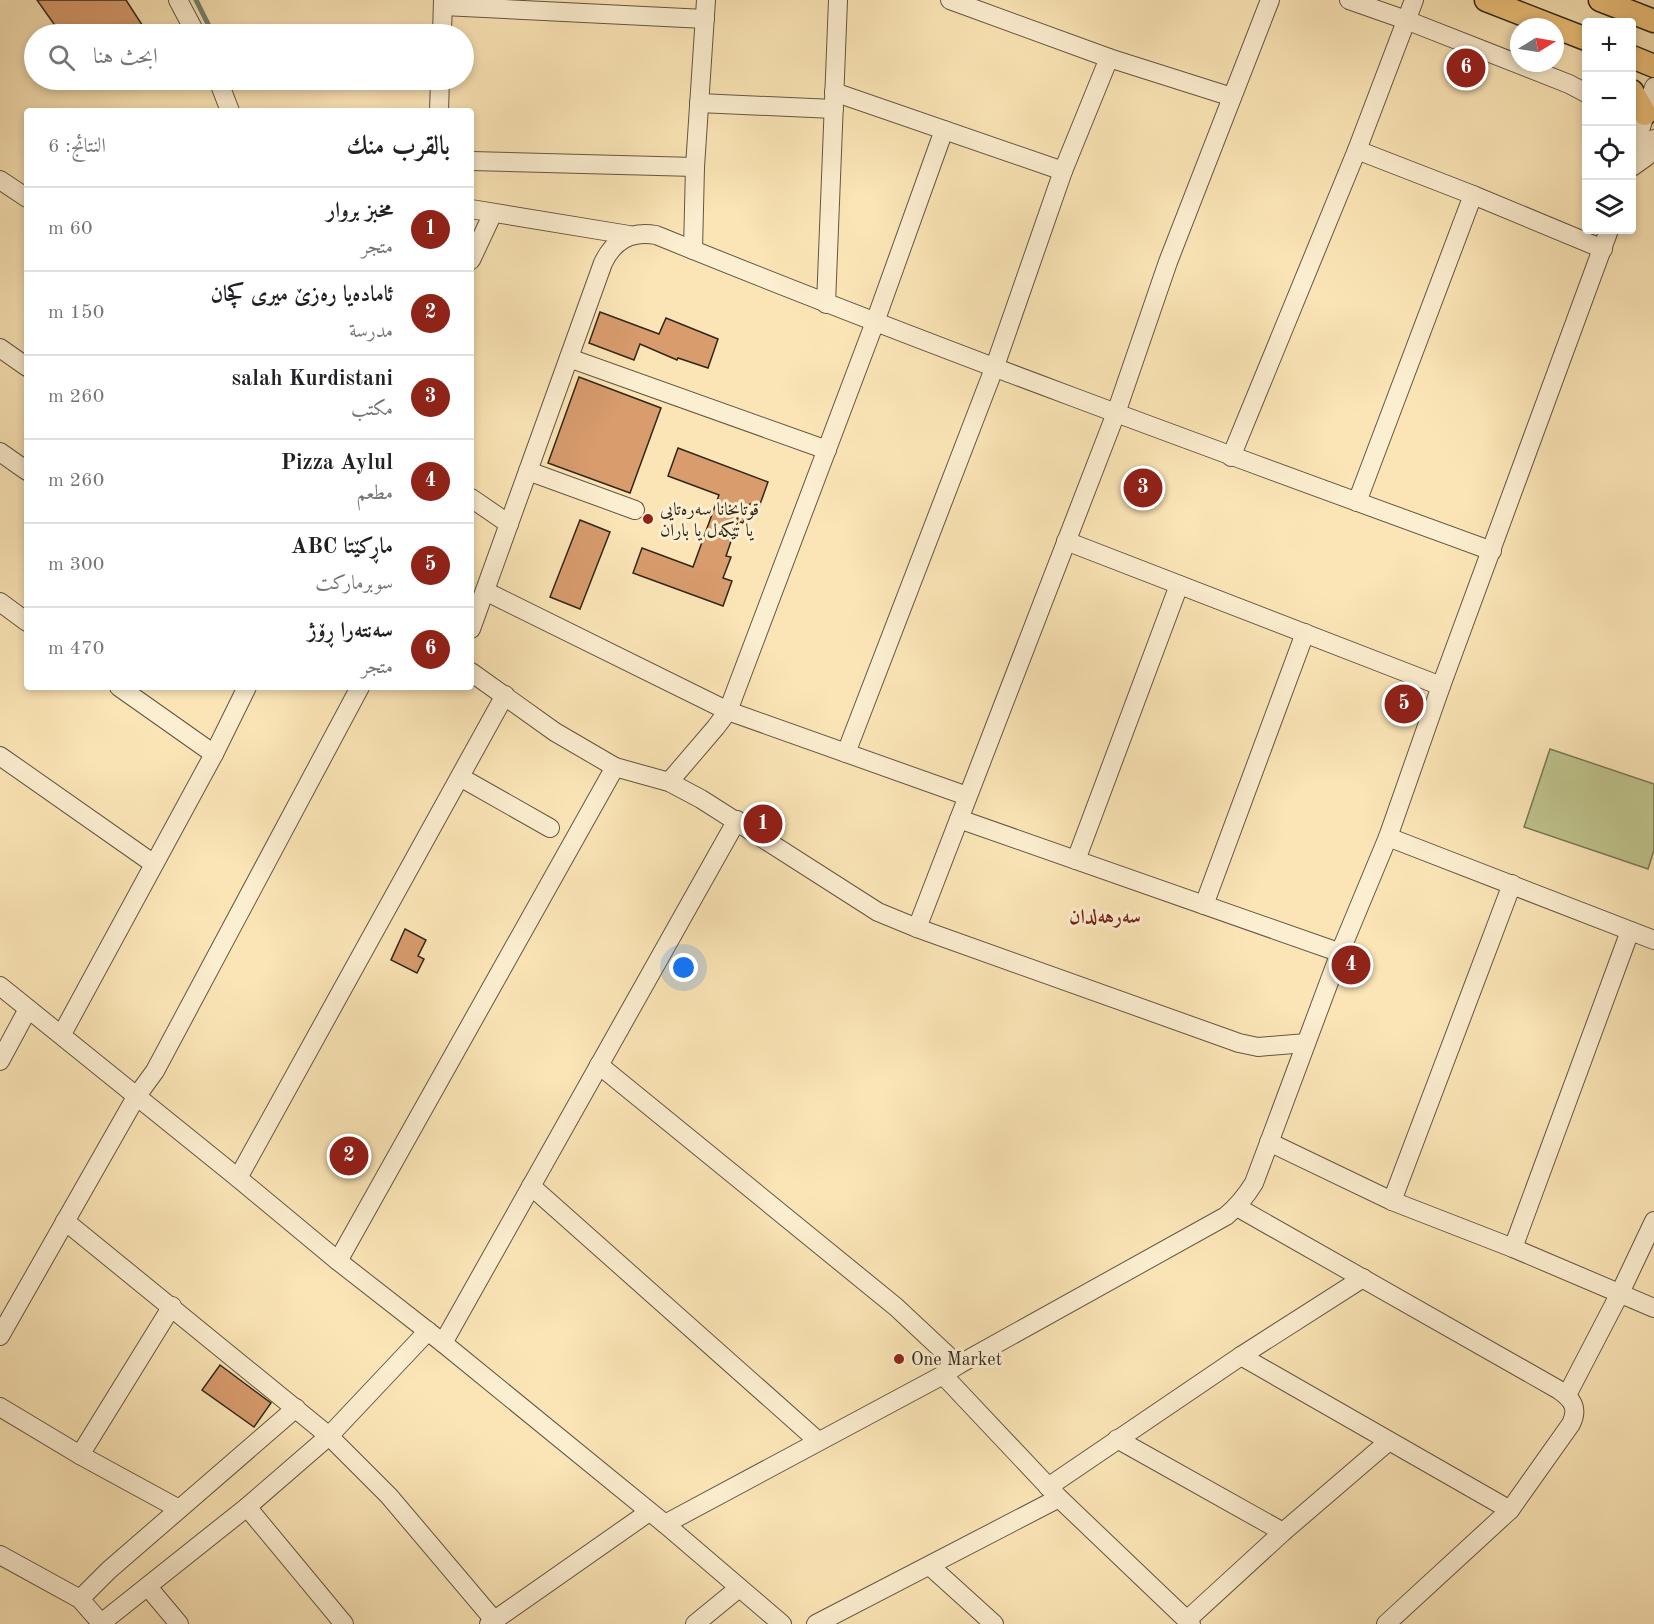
<!DOCTYPE html>
<html lang="ar">
<head>
<meta charset="utf-8">
<style>
	body { margin:0; font-family:"Old Standard TT",Amiri,serif; background:#f6f6f6; color:#202124; direction:rtl }
	.controls { position:absolute; right:18px; top:18px; display:grid; overflow:hidden; border-radius:6px; box-shadow:0 3px 9px #0003 }
	.controls button { width:54px; height:54px; display:grid; place-items:center; padding:0; border:0; border-bottom:2px solid #e0e0e0; background:#fff; color:#202124; font:30px sans-serif }
	.compass { position:absolute; left:1510px; top:18px; width:54px; height:54px; border-radius:50%; background:#fff; box-shadow:0 3px 9px #0003; rotate:79deg }
	.you { position:absolute; left:684px; top:968px; width:21px; height:21px; margin:-15px; border:4px solid #fff; border-radius:50%; background:#1a73e8; box-shadow:0 0 0 9px #1a73e833 }
	.badge { display:grid; place-items:center; width:39px; height:39px; border-radius:50%; background:#8f2418; color:#fff; font-size:20px; font-weight:700 }
	.pin { position:absolute; translate:-50% -50%; border:3px solid #fff; box-shadow:0 2px 6px #0006 }
	.list { margin:0; padding:0; list-style:none }
	h2 { display:flex; justify-content:space-between; align-items:center; height:78px; margin:0; padding:0 24px; font-size:26px }
	h2 small { font-size:20px; font-weight:400; color:#757577 }
	.list li { display:grid; grid-template-columns:39px 1fr auto; gap:18px; align-items:center; box-sizing:border-box; height:84px; padding:0 24px; border-top:2px solid #e0e0e0 }
	.list b { display:block; font-size:22px; white-space:nowrap }
	.list p { margin:0; font-size:20px; white-space:nowrap; color:#757577 }
	.list em { font-size:20px; font-style:normal; color:#757577 }
	.icon { flex:none; width:33px; height:33px; fill:none; stroke:currentColor; stroke-width:2; stroke-linecap:round; stroke-linejoin:round }
	.map { position:relative; flex:none; width:1654px; height:1624px; overflow:hidden; direction:ltr }
	.search { position:absolute; background:#fff; box-shadow:0 3px 9px #0003; left:24px; top:24px; width:450px; height:66px; display:flex; align-items:center; gap:15px; box-sizing:border-box; padding:0 21px; border-radius:33px; color:#757577; font-size:22px }
	.panel { position:absolute; background:#fff; box-shadow:0 3px 9px #0003; left:24px; top:108px; width:450px; height:582px; border-radius:6px; direction:rtl }
	.map>svg:first-child { display:block }
	.green { fill:#bfc48d; stroke:#787654; stroke-width:1.5 }
	.lines { fill:none; stroke-linecap:round; stroke-linejoin:round }
	.stream { stroke:#738274; stroke-width:5 }
	.building { fill:#d89c6d; stroke:#30271b; stroke-width:1.5 }
	.minor-casing { stroke:#635642; stroke-width:20 }
	.major-casing { stroke:#30271b; stroke-width:25 }
	.minor { stroke:#fceed0; stroke-width:18 }
	.major { stroke:#eec27b; stroke-width:22 }
	.poi-dot { fill:#8f2418; stroke:#fceed0; stroke-width:2 }
	.labels { text-anchor:middle; stroke-width:6; stroke-linejoin:round; paint-order:stroke }
	.poi-label { font-size:18px; fill:#30271b; stroke:#fceed0; text-anchor:start }
	.neighbourhood-label { font-size:20px; font-weight:bold; fill:#7a1f14; stroke:#fceed0 }
</style>
</head>
<body>
<div class="map">
<svg width="1654" height="1624" viewBox="0 0 1654 1624">
	<rect width="100%" height="100%" fill="#fbe5b6"/>
	<filter id="stains"><feTurbulence type="fractalNoise" baseFrequency=".00333" numOctaves="4"/><feColorMatrix values="0 0 0 0 .2 0 0 0 0 .09 0 0 0 0 .02 0 0 0 .5 -.17"/></filter>
	<radialGradient id="worn" r=".72"><stop offset=".6" stop-color="#630" stop-opacity="0"/><stop offset="1" stop-color="#630" stop-opacity=".3"/></radialGradient>
	<polygon class="green" points="1550,749 1654,784 1654,850 1648,869 1524,827"/>
	<g class="lines">
		<polyline class="stream" points="196,0 213,34"/>
	</g>
	<g class="building">
		<polygon points="37,0 126,0 148,34 61,34"/>
		<polygon points="600,312 659,334 666,318 718,339 708,368 678,358 677,360 640,344 634,360 589,343"/>
		<polygon points="579,377 661,408 630,493 548,463"/>
		<polygon points="678,448 768,482 759,507 750,504 743,523 738,521 726,556 731,557 723,578 732,581 723,606 633,573 642,548 693,567 719,495 668,476"/>
		<polygon points="580,520 610,532 580,609 550,597"/>
		<polygon points="405,929 426,940 418,956 424,959 417,973 391,960"/>
		<polygon points="220,1365 271,1403 254,1427 202,1390"/>
	</g>
	<g class="lines">
		<defs>
			<g id="minor">
				<polyline points="178,0 196,34"/>
				<polyline points="950,0 1109,58 1232,97"/>
				<polyline points="1349,0 1406,20 1569,84 1586,93"/>
				<polyline points="443,6 705,19"/>
				<polyline points="442,34 443,0"/>
				<polyline points="218,80 230,111"/>
				<polyline points="834,92 1063,171"/>
				<polyline points="699,103 834,109"/>
				<polyline points="439,111 440,80"/>
				<polyline points="1357,150 1473,195 1603,249"/>
				<polyline points="1632,155 1654,87"/>
				<polyline points="471,161 695,167"/>
				<polyline points="1632,167 1646,157 1654,139"/>
				<polyline points="0,180 27,198"/>
				<polyline points="471,209 629,235"/>
				<polyline points="693,250 695,167 706,0"/>
				<polyline points="471,260 493,213"/>
				<polyline points="826,304 838,0"/>
				<polyline points="0,348 27,367"/>
				<polyline points="569,358 827,450"/>
				<polyline points="0,452 27,471"/>
				<polyline points="1231,457 1357,150 1414,0"/>
				<polyline points="528,471 635,510"/>
				<polyline points="471,498 509,524"/>
				<polyline points="1357,502 1473,195"/>
				<polyline points="1066,541 1441,686"/>
				<polyline points="485,591 728,711 967,796"/>
				<polyline points="0,602 27,622"/>
				<path d="M471 629 603 263C614 240 631 231 656 235 932 347 1212 449 1492 551"/>
				<polyline points="471,672 555,732 615,767 669,782 701,799 878,912 917,928 1239,1043 1258,1047 1306,1043"/>
				<polyline points="119,687 214,754"/>
				<polyline points="846,753 995,366 1063,171 1109,58"/>
				<polyline points="0,756 154,864"/>
				<polyline points="460,777 550,828"/>
				<polyline points="669,782 716,727 728,711 875,322 944,130"/>
				<polyline points="959,819 1341,953"/>
				<polyline points="1388,837 1654,940"/>
				<polyline points="1076,860 1179,585"/>
				<polyline points="1204,905 1305,633"/>
				<polyline points="917,928 1116,413 1168,262 1270,0"/>
				<polyline points="0,986 238,1178 338,1261 443,1343 665,1524 782,1624"/>
				<polyline points="62,1034 214,754 247,687"/>
				<polyline points="0,1061 28,1009"/>
				<polyline points="599,1065 896,1307 958,1365"/>
				<polyline points="1269,1142 1392,1201 1513,1248 1654,1308"/>
				<polyline points="238,1178 505,695"/>
				<polyline points="531,1186 818,1441"/>
				<polyline points="1392,1201 1512,884"/>
				<path d="M1237 1207 1559 1390C1572 1399 1579 1408 1571 1424L1510 1510 1386 1624"/>
				<polyline points="65,1221 329,1436 389,1496 494,1620"/>
				<polyline points="1513,1248 1630,931"/>
				<polyline points="338,1261 615,767"/>
				<polyline points="0,1336 136,1097 155,1071 360,687"/>
				<polyline points="443,1343 737,820"/>
				<polyline points="1241,1356 1510,1510"/>
				<polyline points="943,1375 1059,1498 1191,1624"/>
				<polyline points="1567,1395 1619,1295 1654,1221"/>
				<polyline points="0,1407 80,1455 179,1509"/>
				<polyline points="1117,1439 1283,1532"/>
				<polyline points="80,1455 172,1306"/>
				<polyline points="1048,1487 1241,1356 1363,1278"/>
				<polyline points="247,1507 344,1624"/>
				<path d="M665 1524 943 1375 958 1365 1226 1216C1238 1206 1246 1196 1254 1183L1341 950 1388 837 1441 686 1609 230"/>
				<polyline points="0,1555 80,1599 101,1623"/>
				<polyline points="930,1566 994,1624"/>
				<polyline points="148,1587 179,1624"/>
				<polyline points="80,1599 109,1570 296,1408"/>
				<polyline points="1187,1620 1283,1532 1389,1441"/>
				<polyline points="100,1624 247,1507 329,1436 428,1331"/>
				<polyline points="489,1624 649,1512"/>
				<polyline points="695,1624 739,1588"/>
				<polyline points="816,1624 1059,1498"/>
			</g>
			<g id="major">
				<polyline points="1486,0 1586,39"/>
				<polyline points="1600,0 1654,21"/>
				<polyline points="1632,57 1654,66"/>
				<polyline points="1632,91 1645,114"/>
			</g>
		</defs>
		<use href="#minor" class="minor-casing"/>
		<use href="#major" class="major-casing"/>
		<use href="#minor" class="minor"/>
		<use href="#major" class="major"/>
	</g>
	<g class="poi-dot">
		<circle cx="648" cy="519" r="6"/>
		<circle cx="899" cy="1359" r="6"/>
	</g>
	<g class="labels">
		<g class="poi-label">
			<text x="660" y="515">قوتابخانا سەرەتایی<tspan x="660" dy="21">یا تێکەل یا باران</tspan></text>
			<text x="911" y="1365">One Market</text>
		</g>
		<g class="neighbourhood-label">
			<text x="1105" y="923">سەرهەلدان</text>
		</g>
	</g>
	<rect width="100%" height="100%" filter="url(#stains)"/>
	<rect width="100%" height="100%" fill="url(#worn)"/>
</svg>
<div class="controls">
<button>+</button>
<button>−</button>
<button><svg class="icon" aria-label="locate" viewBox="0 0 24 24"><circle cx="12" cy="12" r="6"/><path d="M12 2v4M12 18v4M2 12h4M18 12h4"/></svg></button>
<button><svg class="icon" aria-label="layers" viewBox="0 0 24 24"><path d="M12 4l9 5-9 5-9-5zM3 14l9 5 9-5"/></svg></button>
</div>
<svg class="compass" viewBox="-18 -18 36 36"><path d="M0-13l5 13h-10z" fill="#e53935"/><path d="M0 13l5-13h-10z" fill="#757577"/></svg>
<div class="you"></div>
<div class="pin badge" style="left:763px;top:824px">1</div>
<div class="pin badge" style="left:349px;top:1156px">2</div>
<div class="pin badge" style="left:1143px;top:488px">3</div>
<div class="pin badge" style="left:1351px;top:965px">4</div>
<div class="pin badge" style="left:1404px;top:704px">5</div>
<div class="pin badge" style="left:1466px;top:68px">6</div>
<div class="search"><svg class="icon" aria-label="search" viewBox="0 0 24 24"><circle cx="10" cy="10" r="6"/><path d="M15 15l6 6"/></svg>ابحث هنا</div>
<section class="panel">
<h2>بالقرب منك<small>النتائج: 6</small></h2>
<ul class="list">
<li><span class="badge">1</span><div><b>مخبز بروار</b><p>متجر</p></div><em>60 m</em></li>
<li><span class="badge">2</span><div><b>ئامادەيا رەزێ ميرى كچان</b><p>مدرسة</p></div><em>150 m</em></li>
<li><span class="badge">3</span><div><b>salah Kurdistani</b><p>مكتب</p></div><em>260 m</em></li>
<li><span class="badge">4</span><div><b>Pizza Aylul</b><p>مطعم</p></div><em>260 m</em></li>
<li><span class="badge">5</span><div><b>ماڕکێتا ABC</b><p>سوبرماركت</p></div><em>300 m</em></li>
<li><span class="badge">6</span><div><b>سەنتەرا ڕۆژ</b><p>متجر</p></div><em>470 m</em></li>
</ul>
</section>
</div>
</body>
</html>
